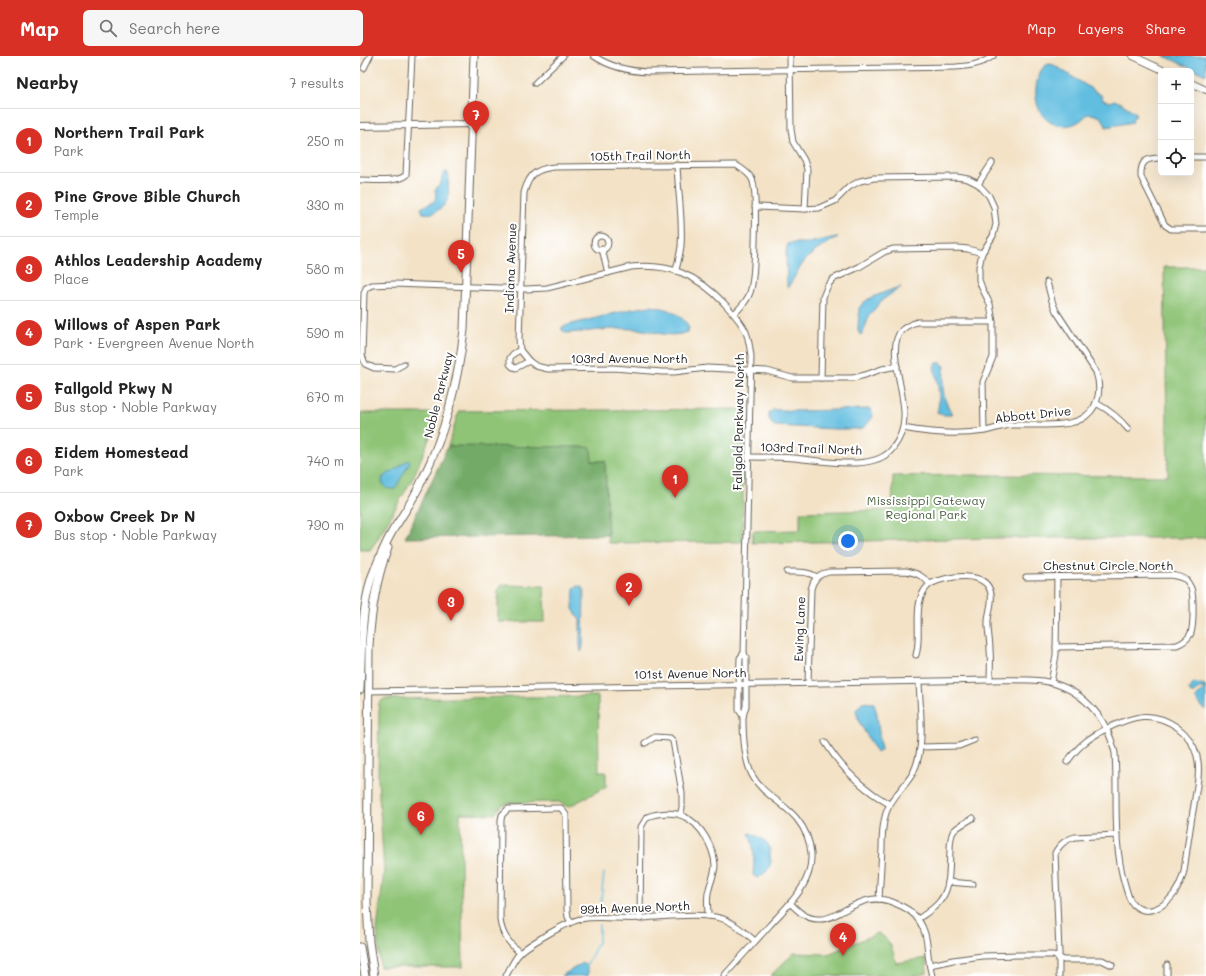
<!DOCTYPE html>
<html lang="en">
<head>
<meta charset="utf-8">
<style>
	body { margin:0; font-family:Mali,sans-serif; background:#f6f6f6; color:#222 }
	.controls { position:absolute; right:12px; top:12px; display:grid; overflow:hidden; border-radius:6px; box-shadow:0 4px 16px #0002 }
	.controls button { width:36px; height:36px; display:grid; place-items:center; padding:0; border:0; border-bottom:1px solid #e0e0e0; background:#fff; color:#222; font:20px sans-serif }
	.you { position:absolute; left:488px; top:485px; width:14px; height:14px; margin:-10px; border:3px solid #fff; border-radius:50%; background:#1a73e8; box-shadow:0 0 0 6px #1a73e833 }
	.badge { display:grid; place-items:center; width:26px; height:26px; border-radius:50%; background:#d93025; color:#fff; font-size:13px; font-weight:700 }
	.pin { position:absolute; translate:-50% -33px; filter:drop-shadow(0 1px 2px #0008) }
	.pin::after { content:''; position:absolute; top:21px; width:14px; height:12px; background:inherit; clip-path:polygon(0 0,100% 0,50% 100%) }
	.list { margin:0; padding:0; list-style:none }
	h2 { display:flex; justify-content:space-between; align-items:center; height:52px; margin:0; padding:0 16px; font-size:17px }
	h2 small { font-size:13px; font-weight:400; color:#767676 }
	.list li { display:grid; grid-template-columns:26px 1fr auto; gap:12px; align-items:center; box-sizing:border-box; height:64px; padding:0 16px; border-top:1px solid #e0e0e0 }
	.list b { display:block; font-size:15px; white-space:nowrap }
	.list p { margin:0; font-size:13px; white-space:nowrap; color:#767676 }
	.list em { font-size:13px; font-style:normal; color:#767676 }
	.icon { flex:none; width:22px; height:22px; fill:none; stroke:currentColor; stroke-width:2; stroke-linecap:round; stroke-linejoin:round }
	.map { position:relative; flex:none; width:846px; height:920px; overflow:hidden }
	header { display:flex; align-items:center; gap:24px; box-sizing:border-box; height:56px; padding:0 20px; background:#d93025; color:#fff }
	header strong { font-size:19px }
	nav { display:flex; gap:22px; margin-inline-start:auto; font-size:14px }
	.search { width:280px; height:36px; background:#f6f6f6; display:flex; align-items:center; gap:10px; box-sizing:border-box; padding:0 14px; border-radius:6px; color:#767676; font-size:15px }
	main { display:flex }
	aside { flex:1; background:#fff }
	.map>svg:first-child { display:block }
	.green { fill:#8fc477; stroke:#56704a }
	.forest { fill:#73aa68; stroke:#486342 }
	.water { fill:#62bee0; stroke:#3f6d7e }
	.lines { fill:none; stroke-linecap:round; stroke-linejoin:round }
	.stream { stroke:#62bee0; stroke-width:1.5 }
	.minor-casing { stroke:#676158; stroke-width:7 }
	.tertiary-casing { stroke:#676158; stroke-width:8 }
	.secondary-casing { stroke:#676158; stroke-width:9 }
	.minor { stroke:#fff; stroke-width:5 }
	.tertiary { stroke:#fff; stroke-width:6 }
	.secondary { stroke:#fff; stroke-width:7 }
	.labels { text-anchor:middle; stroke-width:4; stroke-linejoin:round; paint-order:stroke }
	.street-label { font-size:12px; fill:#1c1c1c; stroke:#fff }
	.park-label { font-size:12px; fill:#4a5f40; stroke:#fff }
</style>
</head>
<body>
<header>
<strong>Map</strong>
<div class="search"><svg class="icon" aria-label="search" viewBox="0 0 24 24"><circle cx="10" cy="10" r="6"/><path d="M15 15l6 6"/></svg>Search here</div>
<nav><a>Map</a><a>Layers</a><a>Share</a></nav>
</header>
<main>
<aside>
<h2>Nearby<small>7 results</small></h2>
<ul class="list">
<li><span class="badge">1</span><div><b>Northern Trail Park</b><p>Park</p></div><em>250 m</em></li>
<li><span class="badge">2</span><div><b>Pine Grove Bible Church</b><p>Temple</p></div><em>330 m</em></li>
<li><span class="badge">3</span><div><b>Athlos Leadership Academy</b><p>Place</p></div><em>580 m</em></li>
<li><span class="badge">4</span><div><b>Willows of Aspen Park</b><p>Park · Evergreen Avenue North</p></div><em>590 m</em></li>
<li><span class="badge">5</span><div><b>Fallgold Pkwy N</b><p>Bus stop · Noble Parkway</p></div><em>670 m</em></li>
<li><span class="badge">6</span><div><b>Eidem Homestead</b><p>Park</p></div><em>740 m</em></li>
<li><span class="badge">7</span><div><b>Oxbow Creek Dr N</b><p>Bus stop · Noble Parkway</p></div><em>790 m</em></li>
</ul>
</aside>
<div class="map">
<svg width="846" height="920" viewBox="0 0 846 920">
	<rect width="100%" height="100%" fill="#fff"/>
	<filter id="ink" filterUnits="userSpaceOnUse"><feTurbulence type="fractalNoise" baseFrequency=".025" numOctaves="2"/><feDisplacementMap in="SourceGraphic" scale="8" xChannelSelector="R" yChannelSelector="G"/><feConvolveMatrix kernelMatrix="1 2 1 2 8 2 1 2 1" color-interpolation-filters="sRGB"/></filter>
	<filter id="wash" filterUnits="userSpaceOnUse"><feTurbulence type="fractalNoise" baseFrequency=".012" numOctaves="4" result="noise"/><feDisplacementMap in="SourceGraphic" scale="16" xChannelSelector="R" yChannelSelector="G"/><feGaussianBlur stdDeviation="0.9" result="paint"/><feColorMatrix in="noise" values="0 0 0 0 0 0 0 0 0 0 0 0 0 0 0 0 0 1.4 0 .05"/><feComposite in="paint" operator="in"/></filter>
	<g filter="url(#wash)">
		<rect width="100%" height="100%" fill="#f3e2c6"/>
		<g class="green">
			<polygon points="804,211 846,211 846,482 637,482 459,486 392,487 393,475 440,474 440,456 532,454 533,420 613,419 808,420"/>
			<polygon points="385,353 382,486 248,487 245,405 232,405 88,390 99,355"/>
			<polygon points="0,357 78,357 69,383 54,420 17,484 10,494 0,494"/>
			<polygon points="142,529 184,530 185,566 138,566 138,533"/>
			<polygon points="238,640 239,716 246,716 246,731 208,751 199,746 148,747 142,749 135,758 100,757 103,911 20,911 17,874 24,816 18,724 19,647 24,643"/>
			<path d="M518 877C532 885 532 893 536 907L566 902 567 917 556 920H410L434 897 468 898Z"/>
		</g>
		<polygon class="forest" points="88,390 231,391 232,405 245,405 248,479 45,482"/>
		<g class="water">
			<polygon points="804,0 846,0 846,19"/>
			<path d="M689 8 694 9 741 39 743 44 750 46 754 44 761 47 776 57 775 61 772 62 773 66 746 71C744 61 737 58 727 58 718 71 698 74 686 63 675 53 674 35 678 22 680 16 682 10 689 8Z"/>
			<path d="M85 116 88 117V120C88 134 92 146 78 154 73 158 70 158 63 157L61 152C68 147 79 148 75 135L78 130 81 127 82 120Z"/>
			<path d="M476 181H478C466 189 449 197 441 210 436 217 433 225 428 231H427L426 195 428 188 431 187H449Z"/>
			<polygon points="541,231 521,245 509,260 503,277 500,279 498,275 499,252 503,247 510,242 536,232"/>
			<path d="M290 250C304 251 323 257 329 272L327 276C312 282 299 277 284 274 258 270 232 276 206 277L204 276 202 274V271L208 269 272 253Z"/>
			<path d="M577 307H581L585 310C582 331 581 338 592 358 587 360 581 359 577 357 581 342 578 326 574 311Z"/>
			<polygon points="509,353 512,355 513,360 512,362 505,371 499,373 475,373 415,370 412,368 409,362 409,357 413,354 423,354 439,355"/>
			<polygon points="48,404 50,406 35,433 32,433 26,432 22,426 23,421 39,411"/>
			<polygon points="219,530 223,532 224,534 223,591 221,596 220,589 220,564 213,553 214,532"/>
			<path d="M834 627 845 630 846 632V655L837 645 835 643C838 639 843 635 844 632H839L834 637H831L829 634Z"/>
			<polygon points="502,646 514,647 517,658 521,694 517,697 499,666 496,654"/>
			<path d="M391 777C395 779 404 784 407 787 410 791 410 795 410 799 410 800 411 805 411 806 410 813 403 820 397 822L393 819C394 806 395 790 389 778Z"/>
			<path d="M223 907C227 910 229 914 228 920H201Z"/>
		</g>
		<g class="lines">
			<g class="stream">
				<polyline points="240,854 244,817"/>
				<polyline points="226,911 239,884 239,869"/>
			</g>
		</g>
	</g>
	<g filter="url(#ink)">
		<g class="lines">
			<defs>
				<g id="minor">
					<path d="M234 0C250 11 268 15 288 16L596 11C610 10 622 8 633 0"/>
					<polyline points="430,0 431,73 433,86 444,104 447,113 445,153"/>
					<polyline points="4,12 10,0"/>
					<polyline points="175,27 203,0"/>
					<polyline points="831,101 846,101"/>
					<path d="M801 102C786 102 780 105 781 121L805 169 811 173H846"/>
					<path d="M0 124C12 124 37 127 46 119L52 0"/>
					<polyline points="618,128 632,107"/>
					<polyline points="395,151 445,153 459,152 475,145 489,131 500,125 514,122 597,121 608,123 618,128 629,140 634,151 635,160 636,168 633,180 622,197 619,211 619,224 622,232 630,248 633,266 633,301 623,326 624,375"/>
					<circle cx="241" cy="187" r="7"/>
					<polyline points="242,193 248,217"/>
					<path d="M316 214C318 206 320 198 321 190 323 163 318 136 317 109"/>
					<path d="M374 258C381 251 389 243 391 233 395 218 398 135 392 123 388 116 382 113 376 109L194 111C176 113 169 118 164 137L159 283 160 294 169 305 176 310 188 313 254 312 302 316H314L347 312 407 315 432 322H493L505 319 522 313 537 310"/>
					<polyline points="160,294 153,298 150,302 150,308 153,311 156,312 169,305"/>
					<path d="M44 308 35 313 14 312 5 308 2 299 4 237 6 232 12 229 34 228 166 233 187 232 271 211C310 207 337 219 364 247 372 256 381 265 386 276 389 284 390 292 391 300L384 597 386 602C386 618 386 634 386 650 385 654 383 658 383 662 383 680 384 703 392 719 402 738 424 747 437 763 445 773 450 785 451 797 453 829 428 849 409 870 394 887 379 903 364 920"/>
					<polyline points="461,322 463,241 468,229 473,223 499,211 524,196 533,193 598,192 608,193 622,197"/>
					<path d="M736 347C749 354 759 362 768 373"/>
					<path d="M543 372C569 377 598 379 625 375 634 373 642 370 651 369 671 368 711 373 726 360 740 349 741 331 736 316L696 255 692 245 687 226"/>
					<path d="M388 401C404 401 419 401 434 402 460 404 515 417 533 392 540 383 544 372 544 361 546 339 526 292 541 275 545 270 551 268 557 266H633"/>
					<path d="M427 516C439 516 447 515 457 521L462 518 469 516 546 515C557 517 563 520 570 528 586 520 627 513 631 538 633 548 627 559 628 569 628 577 630 585 630 594 631 604 630 614 630 624"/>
					<path d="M666 521 811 519C816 520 822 521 826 524 828 526 830 530 831 532 834 539 834 573 830 579 827 584 822 587 817 589L696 591"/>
					<path d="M556 599C562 580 553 552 564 535 565 533 568 530 570 528"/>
					<polyline points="448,627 451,533 453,527 457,521"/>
					<polyline points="691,627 696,599 697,520"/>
					<path d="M9 635 630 624C648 624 666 623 683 625 721 631 747 661 755 697 758 741 752 786 765 829 767 835 768 843 773 848 787 862 805 850 814 838 819 831 822 823 824 815 827 793 830 771 834 749 836 733 841 716 837 700 834 689 827 678 817 671 792 654 773 660 748 672 730 681 719 689 707 706"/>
					<polyline points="383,660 379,654 379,628 380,602 384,597"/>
					<path d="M465 686C481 712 503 733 529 748"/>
					<polyline points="285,687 295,681 310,682 313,685 322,737 322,752 320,759"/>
					<polyline points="561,691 599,690 614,684"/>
					<polyline points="588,826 613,828"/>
					<path d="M519 843C520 826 521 810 522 793 522 781 522 769 526 757 531 741 545 731 553 717 566 691 560 653 559 626"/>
					<path d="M430 847C438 855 446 863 458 863 466 864 473 860 479 857 501 845 515 837 539 849 551 854 560 863 564 875 568 885 567 895 569 905 569 910 571 915 572 920"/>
					<path d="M280 863 281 771 287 761C297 757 315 755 325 761 341 768 354 792 355 809 355 818 351 824 349 833 346 841 348 851 348 860"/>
					<path d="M558 863C565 858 574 853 580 845 591 832 589 812 590 795 590 789 590 782 593 776 597 770 607 766 613 762"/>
					<path d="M160 897C149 887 142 879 140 864L141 764 142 759 148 753 195 752H201L206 759 207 854 208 861 211 866"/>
					<polyline points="570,909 593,904 622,900 659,899 693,899 704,904 742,904 752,909"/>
					<polyline points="807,909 807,920"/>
					<path d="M146 920C150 912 154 903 160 897 169 888 209 865 221 863 239 859 262 864 281 862 304 861 349 855 368 865 378 870 387 878 395 885"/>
					<path d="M699 920V896L695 797C700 788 705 784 715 781L757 779"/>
				</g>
				<g id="tertiary">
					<polyline points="773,0 805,15"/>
					<polyline points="831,27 846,34"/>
					<polyline points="0,70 111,68"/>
				</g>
				<g id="secondary">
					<path d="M0 634C2 595 0 558 12 520 18 505 24 490 32 476 35 470 39 466 42 460 50 448 58 434 64 420 86 375 98 325 104 274L114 0"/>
					<polyline points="0,891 5,920"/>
					<path d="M14 920 9 886 7 846 9 590C11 556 16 523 28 492"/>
				</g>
			</defs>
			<use href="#minor" class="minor-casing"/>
			<use href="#tertiary" class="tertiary-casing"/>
			<use href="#secondary" class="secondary-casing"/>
			<use href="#minor" class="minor"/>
			<use href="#tertiary" class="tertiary"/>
			<use href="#secondary" class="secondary"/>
		</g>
	</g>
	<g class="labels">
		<g class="street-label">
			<text transform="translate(280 100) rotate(-1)" y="4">105th Trail North</text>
			<text transform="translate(151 212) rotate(-88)" y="4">Indiana Avenue</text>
			<text x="269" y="307">103rd Avenue North</text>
			<text transform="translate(79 339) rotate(-76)" y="4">Noble Parkway</text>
			<text transform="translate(673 359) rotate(-6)" y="4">Abbott Drive</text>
			<text transform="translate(379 366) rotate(-89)" y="4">Fallgold Parkway North</text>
			<text transform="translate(451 393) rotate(2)" y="4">103rd Trail North</text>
			<text x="748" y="514">Chestnut Circle North</text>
			<text transform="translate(440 573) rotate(-88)" y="4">Ewing Lane</text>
			<text transform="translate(330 618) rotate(-1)" y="4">101st Avenue North</text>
			<text transform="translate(275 852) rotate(-2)" y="4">99th Avenue North</text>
		</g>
		<g class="park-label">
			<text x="566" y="449">Mississippi Gateway<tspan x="566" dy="14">Regional Park</tspan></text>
		</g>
	</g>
</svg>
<div class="controls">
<button>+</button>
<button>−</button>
<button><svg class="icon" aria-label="locate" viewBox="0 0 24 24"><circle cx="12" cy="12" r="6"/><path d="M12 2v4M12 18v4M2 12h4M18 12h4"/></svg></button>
</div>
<div class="you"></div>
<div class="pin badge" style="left:315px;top:442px">1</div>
<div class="pin badge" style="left:269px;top:550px">2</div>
<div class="pin badge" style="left:91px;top:565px">3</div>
<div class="pin badge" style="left:483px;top:900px">4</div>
<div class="pin badge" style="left:101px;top:217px">5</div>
<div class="pin badge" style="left:61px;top:779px">6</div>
<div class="pin badge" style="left:116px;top:78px">7</div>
</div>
</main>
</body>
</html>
